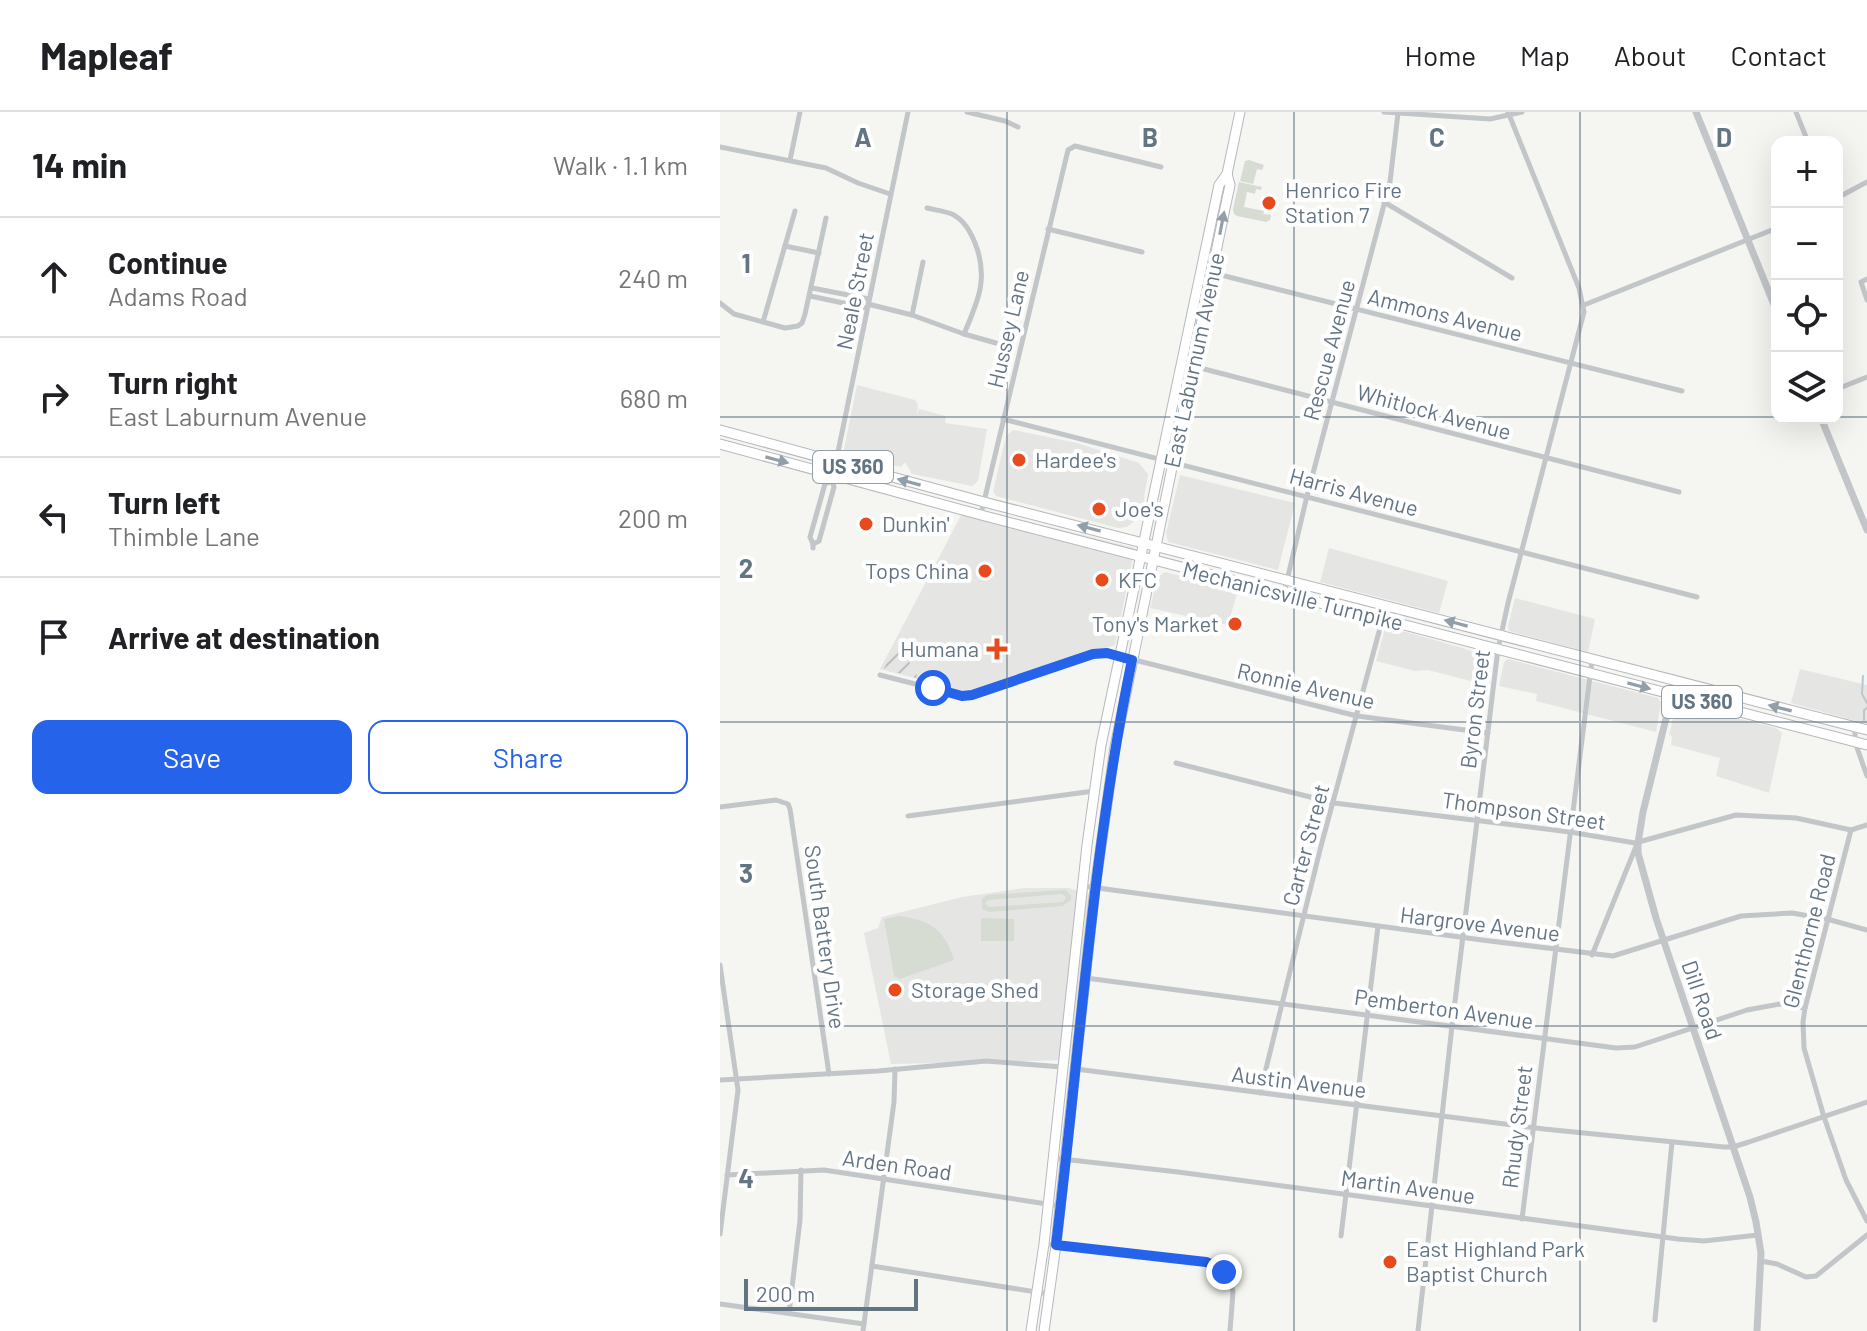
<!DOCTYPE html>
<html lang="en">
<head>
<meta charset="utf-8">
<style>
	body { margin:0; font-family:Barlow,sans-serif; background:#f6f6f6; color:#202124 }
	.controls { position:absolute; right:24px; top:24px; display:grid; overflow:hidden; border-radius:16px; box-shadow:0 8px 32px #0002 }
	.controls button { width:72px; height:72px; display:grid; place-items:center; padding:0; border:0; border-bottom:2px solid #e0e0e0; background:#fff; color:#202124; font:40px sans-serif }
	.scale { position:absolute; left:24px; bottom:20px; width:174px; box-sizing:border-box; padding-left:8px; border:4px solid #637583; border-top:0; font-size:22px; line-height:28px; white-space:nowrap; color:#637583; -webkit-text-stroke:6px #fff; paint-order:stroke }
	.stop { position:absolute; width:24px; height:24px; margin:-18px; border:6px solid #2563eb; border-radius:50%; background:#fff }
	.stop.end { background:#2563eb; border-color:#fff; box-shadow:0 2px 8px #0008 }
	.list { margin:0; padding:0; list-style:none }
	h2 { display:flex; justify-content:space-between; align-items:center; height:104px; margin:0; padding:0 32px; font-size:34px }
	h2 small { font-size:26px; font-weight:400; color:#757577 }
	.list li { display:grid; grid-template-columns:52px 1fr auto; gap:24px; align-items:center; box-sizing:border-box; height:120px; padding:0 32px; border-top:2px solid #e0e0e0 }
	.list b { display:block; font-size:30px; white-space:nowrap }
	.list p { margin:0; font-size:26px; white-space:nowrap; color:#757577 }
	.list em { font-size:26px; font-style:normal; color:#757577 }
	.actions { display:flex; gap:16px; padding:24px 32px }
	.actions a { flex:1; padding:18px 0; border:2px solid #2563eb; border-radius:16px; text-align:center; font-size:28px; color:#2563eb }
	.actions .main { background:#2563eb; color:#fff }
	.icon { flex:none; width:44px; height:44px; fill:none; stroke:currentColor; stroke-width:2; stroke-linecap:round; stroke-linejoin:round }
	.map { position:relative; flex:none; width:1147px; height:1219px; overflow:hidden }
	header { display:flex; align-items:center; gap:48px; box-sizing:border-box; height:112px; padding:0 40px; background:#fff; border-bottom:2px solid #e0e0e0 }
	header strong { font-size:38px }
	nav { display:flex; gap:44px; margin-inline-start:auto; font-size:28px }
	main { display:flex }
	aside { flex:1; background:#fff }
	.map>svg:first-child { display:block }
	.built { fill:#e5e6e4 }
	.industrial { fill:url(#industrial-furrows) }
	.grass { fill:#d6dcd2; fill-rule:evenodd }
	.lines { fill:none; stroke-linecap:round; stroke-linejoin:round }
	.stream { stroke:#bbc7cc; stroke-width:2 }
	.primary-casing { stroke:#b5b9bd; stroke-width:11 }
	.trunk-casing { stroke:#b5b8bb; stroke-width:11 }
	.minor { stroke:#c2c6c9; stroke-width:5 }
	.tertiary { stroke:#c2c6c9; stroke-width:7 }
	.primary { stroke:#fff; stroke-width:9 }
	.trunk { stroke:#fff; stroke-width:9 }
	.oneway { fill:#929ea8 }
	.route { stroke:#2563eb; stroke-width:10 }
	.grid { fill:none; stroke:#637583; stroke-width:2; stroke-opacity:0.55 }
	.poi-dot { fill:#e84a1d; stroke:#fff; stroke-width:3 }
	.labels { text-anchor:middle; stroke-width:8; stroke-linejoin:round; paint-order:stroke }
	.shield { fill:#fff; stroke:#929ea8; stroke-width:2 }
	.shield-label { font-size:20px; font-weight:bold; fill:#637583 }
	.poi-label { font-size:22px; fill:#637583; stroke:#fff; text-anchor:start }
	.street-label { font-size:22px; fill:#637583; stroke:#fff }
	.grid-label { font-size:26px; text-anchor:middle; font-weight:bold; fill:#637583; stroke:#fff; stroke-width:8; stroke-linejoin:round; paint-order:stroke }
</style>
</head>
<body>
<header>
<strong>Mapleaf</strong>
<nav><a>Home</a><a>Map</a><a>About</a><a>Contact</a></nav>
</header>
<main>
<aside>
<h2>14 min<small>Walk · 1.1 km</small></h2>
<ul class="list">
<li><svg class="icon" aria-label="ahead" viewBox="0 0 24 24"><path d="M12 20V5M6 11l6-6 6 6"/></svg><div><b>Continue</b><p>Adams Road</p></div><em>240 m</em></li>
<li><svg class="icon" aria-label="right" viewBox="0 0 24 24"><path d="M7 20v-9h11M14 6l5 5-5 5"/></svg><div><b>Turn right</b><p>East Laburnum Avenue</p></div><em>680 m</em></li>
<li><svg class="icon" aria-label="left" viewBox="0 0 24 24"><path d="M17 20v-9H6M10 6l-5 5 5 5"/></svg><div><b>Turn left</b><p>Thimble Lane</p></div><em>200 m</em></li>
<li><svg class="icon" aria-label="arrive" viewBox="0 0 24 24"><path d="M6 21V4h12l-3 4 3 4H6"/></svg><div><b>Arrive at destination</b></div></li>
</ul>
<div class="actions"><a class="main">Save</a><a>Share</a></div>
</aside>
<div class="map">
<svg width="1147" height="1219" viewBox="0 0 1147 1219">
	<defs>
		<pattern id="industrial-furrows" width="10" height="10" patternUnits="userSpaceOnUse" patternTransform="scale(2)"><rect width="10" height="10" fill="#e5e6e4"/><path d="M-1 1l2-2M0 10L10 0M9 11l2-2" fill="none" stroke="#bdbfbe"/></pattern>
	</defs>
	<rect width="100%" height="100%" fill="#f5f5f1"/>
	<g class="built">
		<polygon points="137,273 195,288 198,293 197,303 199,297 226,304 225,311 267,317 258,369 252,374 192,362 185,350 181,355 130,344 124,337"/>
		<polygon points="293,318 357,331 419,351 428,362 422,399 417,407 407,415 398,416 276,384 273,379 286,324"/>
		<polygon points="460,363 575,391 558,458 448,430 446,421"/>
		<polygon points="246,394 415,436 395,533 255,579 243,579 160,557"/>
		<polygon points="609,436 728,469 719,501 600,470"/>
		<polygon points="445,460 518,478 508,513 430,496 438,465"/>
		<polygon points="795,486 875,507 868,540 789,519 788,515"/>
		<polygon points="668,515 743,536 756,541 761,548 765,561 754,570 708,558 695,559 656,549 665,517"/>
		<polygon points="788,547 938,586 941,591 936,620 816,589 817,582 779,574 784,550"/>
		<polygon points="1080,557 1147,573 1147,612 1071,591"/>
		<polygon points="957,591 1056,616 1062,621 1049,681 996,664 1000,646 951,633 952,624 949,623"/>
		<polygon points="305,776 348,776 370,782 350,948 171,952 144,821 158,816 162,805 242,785"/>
	</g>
	<polygon class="industrial" points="177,529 197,563 196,566 164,557"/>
	<g class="grass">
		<polygon points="529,48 544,53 542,58 537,57 533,72 520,69 525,49"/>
		<polygon points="519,70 542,75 541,78 536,77 535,82 527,80 524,95 544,99 543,102 551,103 550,108 546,110 517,104 514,102 513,97"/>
		<path d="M342 778H346L351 784V788L343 794 269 800 262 797V787L267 783ZM342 782 346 785 343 790 269 795 266 792V790L269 788Z"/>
		<path d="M179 804C210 808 225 818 234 848L180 867 174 864 164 807Z"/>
		<polygon points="261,806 294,807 294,829 261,829"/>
	</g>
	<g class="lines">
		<g class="stream">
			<polyline points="1143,564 1142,582 1147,591"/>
			<polyline points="1144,608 1144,598 1147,596"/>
		</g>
		<defs>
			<g id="primary">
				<polyline points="311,1219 324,1132 367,733 381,633 499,73 507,62 520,0"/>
				<polyline points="324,1219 336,1133 375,776 395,635 503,106 510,73 507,62"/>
			</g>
			<g id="trunk">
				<polyline points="0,318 264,390 1147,618"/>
				<polyline points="0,332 261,403 1147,633"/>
			</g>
		</defs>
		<use href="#primary" class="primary-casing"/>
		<use href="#trunk" class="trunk-casing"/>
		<g class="minor">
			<polyline points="247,0 285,9 298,15"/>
			<polyline points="664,0 770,7 802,0"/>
			<polyline points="1076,0 1088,30"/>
			<polyline points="0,35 106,56 138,71 170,82"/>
			<polyline points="70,48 80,0"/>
			<polyline points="1117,86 1147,70"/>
			<polyline points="664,90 792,166"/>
			<polyline points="328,117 422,140"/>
			<polyline points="65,134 99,141"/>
			<polyline points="493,161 962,279"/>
			<polyline points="1147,167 1141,170 1147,188"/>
			<polyline points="92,176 149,187"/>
			<polyline points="90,184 147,196"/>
			<polyline points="0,191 14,202 65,216 78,214 82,211 85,202 106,106"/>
			<path d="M148 192 192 203 244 222C258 189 269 166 255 131 250 119 244 108 232 102 224 99 215 98 207 96"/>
			<polyline points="864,193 1057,116"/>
			<polyline points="192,203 203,150"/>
			<polyline points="43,210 75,99"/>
			<polyline points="244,222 276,231"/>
			<polyline points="461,251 959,380"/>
			<polyline points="1117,277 1147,265"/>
			<polyline points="283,307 977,485"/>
			<polyline points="261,402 348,38 355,34 441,55"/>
			<polyline points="93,432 90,425 105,372 112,369"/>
			<polyline points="93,436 93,432 99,429 114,375 112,369 188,0"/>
			<polyline points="564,481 587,384 670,70 678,1"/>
			<polyline points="160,563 242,584 252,583 373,542 387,541 637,604 768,621"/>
			<polyline points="1135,616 1135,630 1147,664"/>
			<polyline points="456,651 614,691 850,720 915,731 1016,703 1076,706 1131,718 1147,713"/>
			<polyline points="0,695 56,688 68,692 70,697 109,962"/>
			<polyline points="188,704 374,679"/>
			<polyline points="1131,718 1085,896 1083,910 1084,936 1104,1005 1126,1068 1147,1109"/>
			<polyline points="363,774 762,828 893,844 1021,804 1072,801 1107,807 1147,818"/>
			<polyline points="872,843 917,732"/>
			<polyline points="0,853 18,978 0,1122"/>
			<polyline points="366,866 896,936 915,935 1027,898 1060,892 1085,896"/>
			<polyline points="356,957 824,1017 1004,1035 1013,1035 1029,1030 1147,990"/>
			<polyline points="0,968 158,959 266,949 342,955"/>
			<polyline points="540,981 601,734 666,494"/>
			<polyline points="333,1046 458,1060 958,1127 984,1129 1038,1123"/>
			<polyline points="7,1063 104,1058 340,1094"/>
			<polyline points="802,1107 872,548"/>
			<polyline points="621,1124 658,814"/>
			<polyline points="324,1132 469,1148 494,1153 504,1160 511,1171 513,1180 510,1219"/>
			<polyline points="1041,1149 1057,1152 1086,1165 1096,1164 1147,1123"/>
			<polyline points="152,1154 329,1182"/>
			<polyline points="0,1192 144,1212"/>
			<polyline points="69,1201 80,1108 81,1058"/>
			<polyline points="935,1208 952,1030"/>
			<polyline points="143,1219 174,990 175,957"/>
			<polyline points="698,1219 732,914 778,537 788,491 864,200 859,176 788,0"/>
		</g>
		<g class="tertiary">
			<polyline points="976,0 1057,200"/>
			<polyline points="1101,306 1147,418"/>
			<polyline points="957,569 952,582 923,700 918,731 918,741 936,806 1030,1085 1036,1110 1041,1141 1037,1219"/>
		</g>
		<use href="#primary" class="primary"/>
		<use href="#trunk" class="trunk"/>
	</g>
	<defs><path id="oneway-solid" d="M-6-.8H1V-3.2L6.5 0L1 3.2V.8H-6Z" transform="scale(2)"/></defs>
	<g class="oneway">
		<use href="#oneway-solid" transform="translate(502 111) rotate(-79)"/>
		<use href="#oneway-solid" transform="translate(57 348) rotate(15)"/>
		<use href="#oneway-solid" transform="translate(189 370) rotate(-165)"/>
		<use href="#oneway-solid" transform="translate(369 416) rotate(-165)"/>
		<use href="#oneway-solid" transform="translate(736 511) rotate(-165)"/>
		<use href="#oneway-solid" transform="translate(919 574) rotate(15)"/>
		<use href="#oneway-solid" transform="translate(1060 596) rotate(-166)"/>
	</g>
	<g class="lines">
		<path class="route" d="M213 576 242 584 252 583 373 542 387 541 412 548C372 741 360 938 336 1133L486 1150 494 1153 504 1160"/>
	</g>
	<path class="grid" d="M287 0V1219M574 0V1219M860 0V1219M0 305H1057M1117 305H1147M0 610H1147M0 914H1147"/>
	<g class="poi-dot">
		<circle cx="549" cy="91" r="8"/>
		<circle cx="299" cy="348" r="8"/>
		<circle cx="379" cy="397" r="8"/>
		<circle cx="146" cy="412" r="8"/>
		<circle cx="265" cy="459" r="8"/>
		<circle cx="382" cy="468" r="8"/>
		<circle cx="515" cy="512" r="8"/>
		<path d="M273 525h8v8h8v8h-8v8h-8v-8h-8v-8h8z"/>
		<circle cx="175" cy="878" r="8"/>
		<circle cx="670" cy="1150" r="8"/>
	</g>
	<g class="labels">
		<g class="shield">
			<rect x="93" y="339" width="80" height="32" rx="6"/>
			<rect x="942" y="574" width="80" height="32" rx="6"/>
		</g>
		<g class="shield-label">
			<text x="133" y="362">US 360</text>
			<text x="982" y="597">US 360</text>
		</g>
		<g class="poi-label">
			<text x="565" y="86">Henrico Fire<tspan x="565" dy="25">Station 7</tspan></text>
			<text x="315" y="356">Hardee's</text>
			<text x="395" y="405">Joe's</text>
			<text x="162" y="420">Dunkin'</text>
			<text x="249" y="467" text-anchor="end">Tops China</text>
			<text x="398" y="476">KFC</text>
			<text x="499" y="520" text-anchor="end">Tony's Market</text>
			<text x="259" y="545" text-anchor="end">Humana</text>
			<text x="191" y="886">Storage Shed</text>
			<text x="686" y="1145">East Highland Park<tspan x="686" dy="25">Baptist Church</tspan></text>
		</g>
		<g class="street-label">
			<text transform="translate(135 179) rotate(-79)" y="8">Neale Street</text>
			<text transform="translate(725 203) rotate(14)" y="8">Ammons Avenue</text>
			<text transform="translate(288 217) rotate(-77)" y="8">Hussey Lane</text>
			<text transform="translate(609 238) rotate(-75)" y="8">Rescue Avenue</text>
			<text transform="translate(474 248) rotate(-78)" y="8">East Laburnum Avenue</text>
			<text transform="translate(714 300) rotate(15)" y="8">Whitlock Avenue</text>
			<text transform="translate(634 380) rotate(15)" y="8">Harris Avenue</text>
			<text transform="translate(573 484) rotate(14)" y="8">Mechanicsville Turnpike</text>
			<text transform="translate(586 574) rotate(13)" y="8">Ronnie Avenue</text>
			<text transform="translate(755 597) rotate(-83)" y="8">Byron Street</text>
			<text transform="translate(804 699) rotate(8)" y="8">Thompson Street</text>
			<text transform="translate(586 733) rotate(-75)" y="8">Carter Street</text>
			<text transform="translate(760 812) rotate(7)" y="8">Hargrove Avenue</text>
			<text transform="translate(1089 819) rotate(-76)" y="8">Glenthorne Road</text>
			<text transform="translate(105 825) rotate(82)" y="8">South Battery Drive</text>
			<text transform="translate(982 888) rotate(71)" y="8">Dill Road</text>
			<text transform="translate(724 897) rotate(8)" y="8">Pemberton Avenue</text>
			<text transform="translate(579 970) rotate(7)" y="8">Austin Avenue</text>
			<text transform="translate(797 1015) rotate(-83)" y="8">Rhudy Street</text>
			<text transform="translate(177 1053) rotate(8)" y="8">Arden Road</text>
			<text transform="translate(688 1075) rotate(8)" y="8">Martin Avenue</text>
		</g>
	</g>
	<g class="grid-label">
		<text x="143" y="35">A</text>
		<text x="430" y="35">B</text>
		<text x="717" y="35">C</text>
		<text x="1004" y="35">D</text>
		<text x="26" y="161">1</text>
		<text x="26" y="466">2</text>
		<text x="26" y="771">3</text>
		<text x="26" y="1076">4</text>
	</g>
</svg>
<div class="controls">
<button>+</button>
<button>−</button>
<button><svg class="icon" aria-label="locate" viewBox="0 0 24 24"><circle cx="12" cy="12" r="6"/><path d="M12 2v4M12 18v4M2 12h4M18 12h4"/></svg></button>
<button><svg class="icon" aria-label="layers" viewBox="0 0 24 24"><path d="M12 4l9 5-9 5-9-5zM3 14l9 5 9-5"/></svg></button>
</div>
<div class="scale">200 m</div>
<div class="stop" style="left:213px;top:576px"></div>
<div class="stop end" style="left:504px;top:1160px"></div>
</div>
</main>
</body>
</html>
